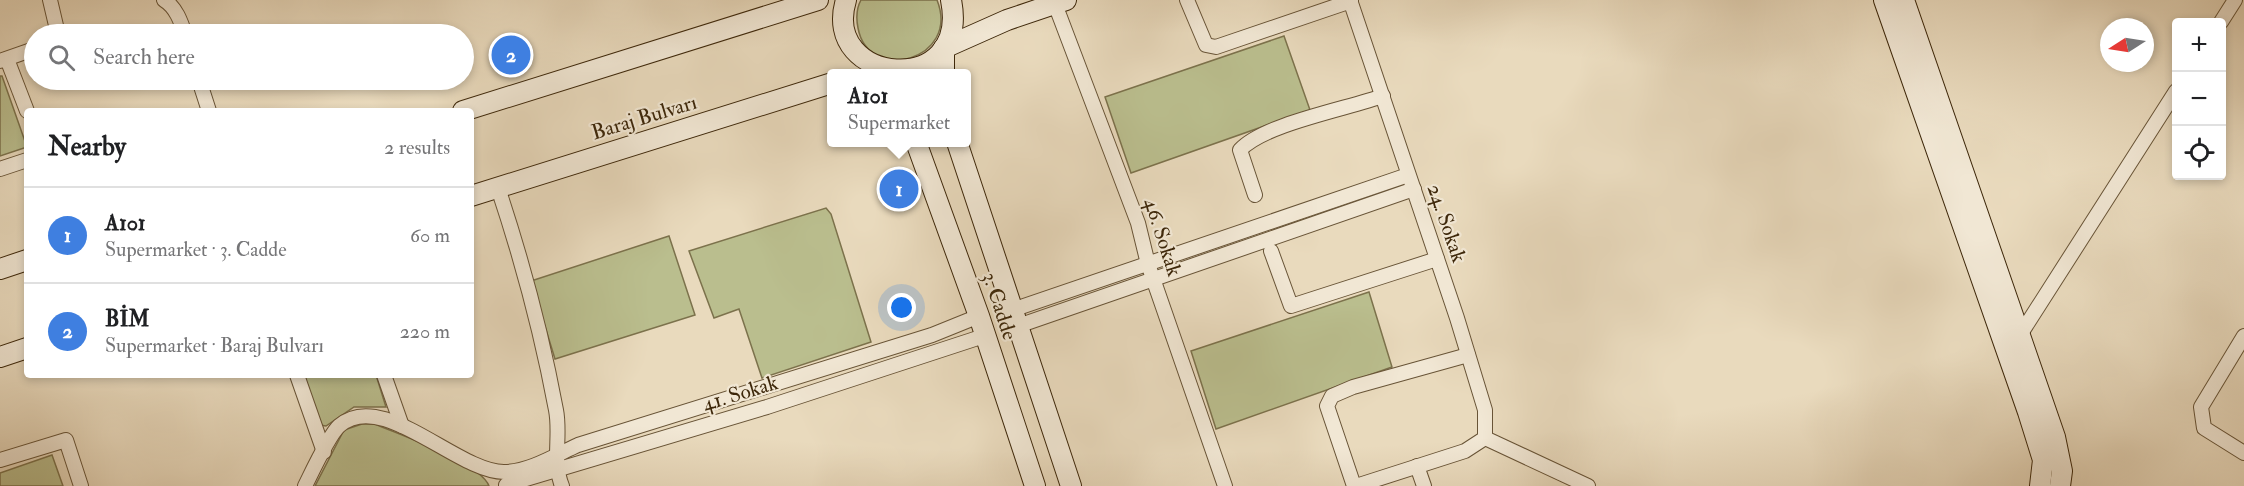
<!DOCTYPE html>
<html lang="en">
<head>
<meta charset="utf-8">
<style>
	body { margin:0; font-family:"IM FELL Double Pica",serif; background:#f6f6f6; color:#202124 }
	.controls { position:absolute; right:18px; top:18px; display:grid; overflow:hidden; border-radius:6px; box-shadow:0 3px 9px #0003 }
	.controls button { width:54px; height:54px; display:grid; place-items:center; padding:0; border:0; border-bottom:2px solid #e0e0e0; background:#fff; color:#202124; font:30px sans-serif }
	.compass { position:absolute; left:2100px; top:18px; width:54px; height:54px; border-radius:50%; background:#fff; box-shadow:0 3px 9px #0003; rotate:258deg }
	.you { position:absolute; left:902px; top:308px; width:21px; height:21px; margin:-15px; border:4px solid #fff; border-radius:50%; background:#1a73e8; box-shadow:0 0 0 9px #1a73e833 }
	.badge { display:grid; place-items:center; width:39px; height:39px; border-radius:50%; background:#2563eb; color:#fff; font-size:20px; font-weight:700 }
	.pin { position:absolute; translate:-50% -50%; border:3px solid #fff; box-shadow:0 2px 6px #0006 }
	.popup { position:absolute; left:827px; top:69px; width:144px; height:78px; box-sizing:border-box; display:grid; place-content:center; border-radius:6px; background:#fff; filter:drop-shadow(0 2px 4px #0005); font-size:20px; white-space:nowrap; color:#757577 }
	.popup b { font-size:22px; color:#202124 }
	.popup::after { content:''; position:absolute; left:50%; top:100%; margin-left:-12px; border:12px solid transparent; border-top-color:#fff }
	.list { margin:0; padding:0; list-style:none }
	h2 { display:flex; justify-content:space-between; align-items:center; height:78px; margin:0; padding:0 24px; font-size:26px }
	h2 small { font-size:20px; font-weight:400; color:#757577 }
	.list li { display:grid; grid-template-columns:39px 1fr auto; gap:18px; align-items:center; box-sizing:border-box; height:96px; padding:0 24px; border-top:2px solid #e0e0e0 }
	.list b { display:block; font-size:22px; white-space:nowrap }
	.list p { margin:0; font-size:20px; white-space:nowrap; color:#757577 }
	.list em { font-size:20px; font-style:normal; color:#757577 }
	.icon { flex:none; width:33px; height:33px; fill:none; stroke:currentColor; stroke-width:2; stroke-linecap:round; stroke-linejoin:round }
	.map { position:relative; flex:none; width:2244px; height:486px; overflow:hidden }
	.search { position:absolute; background:#fff; box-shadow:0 3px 9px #0003; left:24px; top:24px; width:450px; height:66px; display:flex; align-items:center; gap:15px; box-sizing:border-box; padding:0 21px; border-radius:33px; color:#757577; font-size:22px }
	.panel { position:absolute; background:#fff; box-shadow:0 3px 9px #0003; left:24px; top:108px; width:450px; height:270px; border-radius:6px }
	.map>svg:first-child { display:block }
	.green { fill:#babe8e; stroke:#7c724c; stroke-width:1.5 }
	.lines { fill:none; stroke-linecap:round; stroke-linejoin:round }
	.street-casing { stroke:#685437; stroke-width:16 }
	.secondary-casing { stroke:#3d270a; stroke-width:22 }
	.street { stroke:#f1e7d4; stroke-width:14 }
	.secondary { stroke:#f1e7d4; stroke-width:20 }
	.labels { text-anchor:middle; stroke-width:4.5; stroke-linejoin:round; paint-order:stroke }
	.street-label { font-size:21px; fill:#3d270a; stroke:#f1e7d4 }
</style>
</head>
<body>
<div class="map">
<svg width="2244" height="486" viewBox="0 0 2244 486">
	<rect width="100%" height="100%" fill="#e9dabd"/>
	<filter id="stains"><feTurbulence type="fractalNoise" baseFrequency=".00333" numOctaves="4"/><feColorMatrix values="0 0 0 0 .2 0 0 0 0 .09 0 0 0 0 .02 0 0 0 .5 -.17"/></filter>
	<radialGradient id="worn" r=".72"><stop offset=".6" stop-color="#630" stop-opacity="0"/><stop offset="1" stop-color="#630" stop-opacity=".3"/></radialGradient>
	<g class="green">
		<path d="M861 0H937C961 61 868 84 858 28 856 18 856 9 861 0Z"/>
		<polygon points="1284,36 1310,110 1131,173 1105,97"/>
		<polygon points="0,76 2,76 27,147 0,156"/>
		<polygon points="826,208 831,214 871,342 762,378 739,309 714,318 689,251"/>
		<polygon points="669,236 695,315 555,359 531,281"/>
		<polygon points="1369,292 1392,367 1216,429 1191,351"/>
		<polygon points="304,375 376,375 386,407 354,407 326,426 320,425"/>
		<path d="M362 424H375C400 435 481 463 489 486H315L344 430Z"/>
		<polygon points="52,455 63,486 0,486 0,473"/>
	</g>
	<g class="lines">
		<defs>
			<g id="street">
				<polyline points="50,0 58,34"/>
				<path d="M164 0C176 7 181 22 185 34"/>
				<polyline points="1187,0 1206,45 1216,47 1351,1"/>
				<polyline points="1350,0 1457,318 1485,410 1485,438 1465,451 1356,486"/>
				<polyline points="1055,4 1138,223 1148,264 1225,486"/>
				<polyline points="2221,22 2235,0"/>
				<polyline points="7,59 27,111"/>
				<polyline points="0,61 34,49"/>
				<polyline points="199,80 209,111"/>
				<polyline points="0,169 27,160"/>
				<path d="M498 188C522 260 542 335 556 410 561 435 552 462 562 486"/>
				<path d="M1255 195 1240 150C1264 124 1346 109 1383 96"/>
				<polyline points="1271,251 1291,306 1437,259"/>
				<polyline points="1012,310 1408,175"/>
				<polyline points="1018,326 1414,189"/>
				<polyline points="2020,335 2176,91"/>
				<polyline points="2244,336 2201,407 2204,428 2244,453"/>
				<polyline points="297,375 324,452"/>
				<polyline points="384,375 402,426"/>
				<polyline points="1485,438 1588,486"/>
				<polyline points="0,460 66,440 81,486"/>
				<polyline points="1417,466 1424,486"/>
				<polyline points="506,485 767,407 984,336"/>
				<path d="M305 486C312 472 329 435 339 426 382 388 457 472 504 472 529 472 556 455 578 445L932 335 979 316"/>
				<polyline points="1354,486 1327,406 1332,396 1353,387 1468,355"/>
			</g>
			<g id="secondary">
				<path d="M846 0C820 85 971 100 951 0"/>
				<polyline points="1884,0 2028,412 2043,460 2040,486"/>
				<polyline points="1904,0 2055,437 2062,471 2060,486"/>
				<polyline points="944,74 944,48 1007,20 1066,0"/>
				<polyline points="463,111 818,0"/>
				<polyline points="916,142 979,316 1035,486"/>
				<polyline points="957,142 1071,486"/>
				<polyline points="471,196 832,83"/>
				<polyline points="0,269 27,260"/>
				<polyline points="0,357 27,348"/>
			</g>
		</defs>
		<use href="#street" class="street-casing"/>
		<use href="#secondary" class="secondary-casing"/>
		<use href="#street" class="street"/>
		<use href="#secondary" class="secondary"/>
	</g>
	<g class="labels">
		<g class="street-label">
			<text transform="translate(644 117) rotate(-17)" y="7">Baraj Bulvarı</text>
			<text transform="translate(1447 223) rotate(71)" y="7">24. Sokak</text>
			<text transform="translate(1163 237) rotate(72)" y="7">46. Sokak</text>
			<text transform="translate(1000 306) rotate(72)" y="7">3. Cadde</text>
			<text transform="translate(740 393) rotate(-17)" y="7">41. Sokak</text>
		</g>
	</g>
	<rect width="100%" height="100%" filter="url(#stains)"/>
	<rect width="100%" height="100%" fill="url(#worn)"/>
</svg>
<div class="controls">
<button>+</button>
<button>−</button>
<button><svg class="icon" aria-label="locate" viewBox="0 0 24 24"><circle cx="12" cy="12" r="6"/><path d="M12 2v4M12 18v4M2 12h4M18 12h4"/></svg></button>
</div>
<svg class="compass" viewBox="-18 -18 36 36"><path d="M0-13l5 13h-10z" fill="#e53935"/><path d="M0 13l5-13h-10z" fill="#757577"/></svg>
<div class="you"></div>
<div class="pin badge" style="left:899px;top:189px;background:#3f7fe0">1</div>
<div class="popup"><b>A101</b>Supermarket</div>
<div class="pin badge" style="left:511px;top:55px;background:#3f7fe0">2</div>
<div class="search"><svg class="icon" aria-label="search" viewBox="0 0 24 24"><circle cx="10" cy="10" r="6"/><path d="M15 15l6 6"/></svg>Search here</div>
<section class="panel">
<h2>Nearby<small>2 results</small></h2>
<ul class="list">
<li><span class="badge" style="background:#3f7fe0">1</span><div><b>A101</b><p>Supermarket · 3. Cadde</p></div><em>60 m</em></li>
<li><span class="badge" style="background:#3f7fe0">2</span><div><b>BİM</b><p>Supermarket · Baraj Bulvarı</p></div><em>220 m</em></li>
</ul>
</section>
</div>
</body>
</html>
